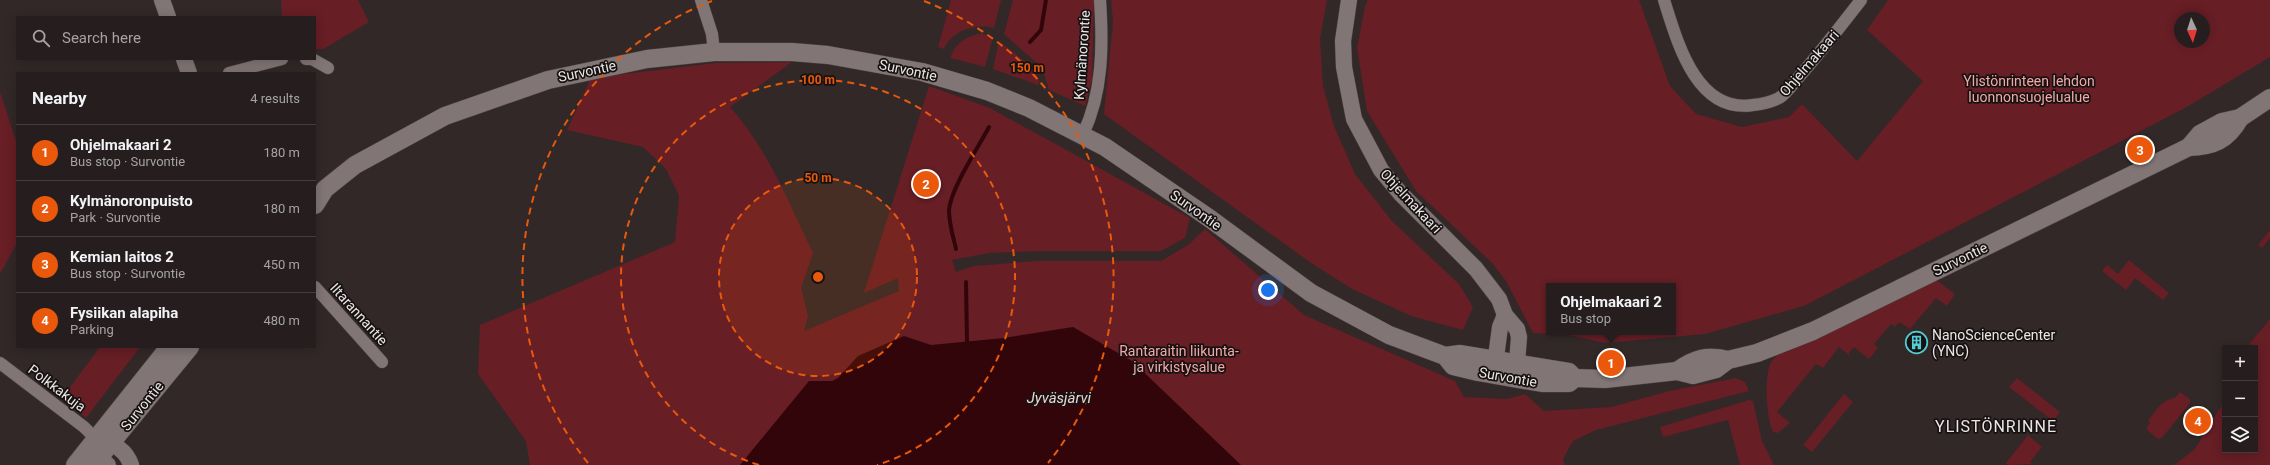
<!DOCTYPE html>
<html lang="en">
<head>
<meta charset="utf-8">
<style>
	body { margin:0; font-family:Roboto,sans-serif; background:#2e2727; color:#f1f3f6 }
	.controls { position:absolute; right:12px; bottom:12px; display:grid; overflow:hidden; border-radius:0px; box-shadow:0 2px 10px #0003 }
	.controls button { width:36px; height:36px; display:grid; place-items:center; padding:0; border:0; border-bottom:1px solid #423c3c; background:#261e1e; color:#f1f3f6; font:20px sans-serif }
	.compass { position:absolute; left:2174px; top:12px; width:36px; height:36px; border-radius:50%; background:#261e1e; box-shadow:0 2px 10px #0003; rotate:176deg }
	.you { position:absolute; left:1268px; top:290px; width:14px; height:14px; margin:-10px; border:3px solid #fff; border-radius:50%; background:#1a73e8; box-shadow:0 0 0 6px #1a73e833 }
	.badge { display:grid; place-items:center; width:26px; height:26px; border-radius:50%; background:#ea580c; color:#fff; font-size:13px; font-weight:700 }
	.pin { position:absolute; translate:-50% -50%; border:2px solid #fff; box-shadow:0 1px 4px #0006 }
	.popup { position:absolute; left:1546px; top:283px; width:130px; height:52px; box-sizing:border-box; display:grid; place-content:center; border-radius:0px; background:#261e1e; filter:drop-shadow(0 1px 3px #0005); font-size:13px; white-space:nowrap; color:#a4a2a4 }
	.popup b { font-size:15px; color:#f1f3f6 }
	.popup::after { content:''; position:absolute; left:50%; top:100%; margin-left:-8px; border:8px solid transparent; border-top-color:#261e1e }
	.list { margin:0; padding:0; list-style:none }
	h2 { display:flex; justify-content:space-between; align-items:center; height:52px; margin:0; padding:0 16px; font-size:17px }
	h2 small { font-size:13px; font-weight:400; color:#a4a2a4 }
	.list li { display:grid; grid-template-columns:26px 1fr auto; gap:12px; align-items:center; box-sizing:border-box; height:56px; padding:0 16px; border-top:1px solid #423c3c }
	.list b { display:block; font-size:15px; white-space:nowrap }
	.list p { margin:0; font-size:13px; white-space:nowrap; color:#a4a2a4 }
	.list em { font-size:13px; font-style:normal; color:#a4a2a4 }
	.icon { flex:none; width:22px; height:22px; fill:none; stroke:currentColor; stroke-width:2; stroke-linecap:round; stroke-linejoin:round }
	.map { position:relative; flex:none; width:2270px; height:465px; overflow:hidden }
	.search { position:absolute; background:#261e1e; box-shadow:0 2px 10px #0003; left:16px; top:16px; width:300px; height:44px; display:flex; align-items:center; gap:10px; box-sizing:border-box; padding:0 14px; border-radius:0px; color:#a4a2a4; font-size:15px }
	.panel { position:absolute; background:#261e1e; box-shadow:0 2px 10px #0003; left:16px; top:72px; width:300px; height:276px; border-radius:0px }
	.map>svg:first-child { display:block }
	.green { fill:#671e25; fill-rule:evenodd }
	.water { fill:#32050a }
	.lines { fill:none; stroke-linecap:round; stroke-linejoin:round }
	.stream { stroke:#32050a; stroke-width:4 }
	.minor-casing { stroke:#4c4444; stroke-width:13 }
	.tertiary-casing { stroke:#4c4444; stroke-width:17 }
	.secondary-casing { stroke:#4c4444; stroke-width:19 }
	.minor { stroke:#817575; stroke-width:12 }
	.tertiary { stroke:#817575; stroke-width:16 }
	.secondary { stroke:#817575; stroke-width:18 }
	.ring { fill:none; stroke:#e8590c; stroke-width:2; stroke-dasharray:7 5 }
	.labels { text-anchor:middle; stroke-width:3.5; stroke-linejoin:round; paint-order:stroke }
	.street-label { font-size:14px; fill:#ece5e5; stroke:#171212 }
	.park-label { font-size:14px; fill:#f3a8a8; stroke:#171212 }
	.poi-label { font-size:14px; fill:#ece5e5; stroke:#171212; text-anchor:start }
	.water-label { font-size:15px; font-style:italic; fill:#eed3d3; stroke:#171212 }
	.quarter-label { font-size:16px; letter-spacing:1px; fill:#ece5e5; stroke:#171212 }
	.centre { fill:#e8590c; stroke:#171212; stroke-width:2 }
	.ring-label { font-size:12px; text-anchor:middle; font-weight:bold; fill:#e8590c; stroke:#171212; stroke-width:3.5; stroke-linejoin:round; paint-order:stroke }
</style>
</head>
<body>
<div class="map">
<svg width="2270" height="465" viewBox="0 0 2270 465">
	<rect width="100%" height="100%" fill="#322828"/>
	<g class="green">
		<polygon points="281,0 358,0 369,22 323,49 315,49 315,17 282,17"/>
		<path d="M951 0H1001L994 28C976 23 952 30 944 49L938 47Z"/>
		<polygon points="1013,0 1094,0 1092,80 1085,106 1049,90 1042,68 1004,34"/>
		<polygon points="1111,0 1327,0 1320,39 1323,86 1334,126 1355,174 1392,221 1459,284 1473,307 1463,330 1411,316 1352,289 1311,263 1104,114 1113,22"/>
		<path d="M1368 0H1639L1670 86 1696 114 1742 127 1789 117 1802 104 1857 161 1923 81 1867 30 1888 0H2270V57L2185 108 1804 306 1705 334 1605 343 1568 335 1533 333 1506 281 1492 263 1416 191 1367 111 1357 48 1365 6ZM2180 18H2204V42H2180ZM1549 286H1673V332H1549Z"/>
		<path d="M981 33 993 37 985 67 950 58C956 42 966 37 981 33Z"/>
		<polygon points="999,41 1026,62 1036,73 1040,82 1038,85 993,69"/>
		<path d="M792 62 730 107C768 149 789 203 813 253L801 288 808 316 804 331 899 291 898 278 864 293 929 86 990 108 1190 218 1185 238 1161 251H1038L989 253 952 260 956 272 974 266 1036 261H1161L1188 245 1205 229 1304 315 1455 381 1464 397 1507 399 1525 394 1544 411 1611 407 1669 391 1736 378 1745 382 1749 391 1596 430 1573 441 1563 459 1565 465H530L526 441 478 374 480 325 675 242 679 196 666 169 643 147 567 130 591 78 715 63Z"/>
		<polygon points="0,92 17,144 17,243 0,274"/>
		<polygon points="2270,230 2270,238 2262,248 2258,245"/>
		<polygon points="2129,260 2169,293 2163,300 2135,278 2126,290 2102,271 2107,265 2118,274"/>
		<path d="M1935 279 1955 294 1947 306 1936 298 1910 329 1899 322 1895 327 1891 324 1874 344 1878 348 1869 359 1854 347 1849 353 1850 356 1839 347 1823 368 1816 364 1777 412 1790 423 1778 433 1773 432C1766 419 1764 375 1771 362 1773 359 1777 356 1779 353Z"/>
		<polygon points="2270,319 2270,465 2174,465 2195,449 2225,400 2225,450 2255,450 2255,348 2246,348"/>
		<polygon points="100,347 140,347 86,418 61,399"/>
		<polygon points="2017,378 2060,412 2053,421 2009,387"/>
		<path d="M2180 392 2190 399V403L2162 438 2158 439 2146 429 2150 423 2148 421C2156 411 2162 399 2175 398Z"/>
		<polygon points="1844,394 1853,402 1812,452 1803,445"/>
		<polygon points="1749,400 1753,401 1762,441 1774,465 1740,465 1728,420 1663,437 1660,427"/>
		<polygon points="2028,435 2042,447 2030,462 2032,464 2007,465 2006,463"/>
	</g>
	<polygon class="water" points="1073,327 1132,361 1241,465 740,465 809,381 832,381 838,378 858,356 904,336 931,345 1004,338"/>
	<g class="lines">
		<g class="stream">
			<polyline points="1030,42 1041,30 1046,0"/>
			<path d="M956 249C953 236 949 224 949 210 951 188 978 148 989 127"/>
			<polyline points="966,282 967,342"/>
		</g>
		<defs>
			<g id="minor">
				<polyline points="701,0 712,34 714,52"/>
				<path d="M1664 0C1677 41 1696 114 1753 105 1762 104 1771 102 1779 98 1786 94 1793 84 1798 78 1820 53 1840 27 1861 0"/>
				<polyline points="306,59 312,59 328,68"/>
				<polyline points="229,73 282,59"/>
				<path d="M1083 134C1103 93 1103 45 1100 0"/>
				<polyline points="315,287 382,362"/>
				<polyline points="0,363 84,427 96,439"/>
			</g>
			<g id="tertiary">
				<polyline points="162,0 168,17"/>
				<polyline points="1349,0 1343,41 1344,67 1354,119 1381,170 1400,193 1476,269 1499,299 1505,315 1517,329 1519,337 1516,376"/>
				<polyline points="184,59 189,73"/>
				<polyline points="1494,372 1500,327 1505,315"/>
				<path d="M108 465 99 457 96 439C111 442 126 449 131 465"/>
			</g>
			<g id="secondary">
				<polyline points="2189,147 2200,134 2222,122 2240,118 2270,98"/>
				<polyline points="315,205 325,189 355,165 445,116 548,80 647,59 714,52 792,52 828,55 922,72 987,91 1029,108 1105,147 1209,218 1311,293 1389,335 1445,356 1453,366 1478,372 1542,383 1569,383 1575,378"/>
				<path d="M1445 356 1460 354 1569 372 1575 378 1605 379 1677 371 1693 375 1716 369 1728 360 1757 353 1813 331 2189 147C2213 146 2227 141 2240 118"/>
				<path d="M1677 371C1695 358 1707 355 1728 360"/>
				<polyline points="75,465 169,347"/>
				<polyline points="93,465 190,347"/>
			</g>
		</defs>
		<use href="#minor" class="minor-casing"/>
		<use href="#tertiary" class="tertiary-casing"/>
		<use href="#secondary" class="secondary-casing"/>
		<use href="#minor" class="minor"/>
		<use href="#tertiary" class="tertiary"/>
		<use href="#secondary" class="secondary"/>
	</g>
	<circle cx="818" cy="277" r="99" fill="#e8590c" fill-opacity=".12"/>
	<g class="ring">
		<circle cx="818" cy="277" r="99"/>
		<path d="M759 465A197 197 0 1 1 877 465"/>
		<path d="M588 463A296 296 0 0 1 712 1M924 1A296 296 0 0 1 1048 463"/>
	</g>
	<defs>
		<symbol id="building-ring" viewBox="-11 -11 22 22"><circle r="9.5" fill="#171212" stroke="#51ccd2" stroke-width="1.5"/><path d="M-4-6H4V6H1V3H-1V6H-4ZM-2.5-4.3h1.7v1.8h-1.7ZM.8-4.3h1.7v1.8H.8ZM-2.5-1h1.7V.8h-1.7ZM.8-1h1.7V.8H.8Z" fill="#51ccd2"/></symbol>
	</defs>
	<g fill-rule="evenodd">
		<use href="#building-ring" x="1904" y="330" width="25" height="25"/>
	</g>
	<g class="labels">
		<g class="street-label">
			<text transform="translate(1082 55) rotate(-86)" y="5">Kylmänorontie</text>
			<text transform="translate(1809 63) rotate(-49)" y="5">Ohjelmakaari</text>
			<text transform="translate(908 70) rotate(12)" y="5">Survontie</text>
			<text transform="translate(587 71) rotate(-12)" y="5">Survontie</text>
			<text transform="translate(1411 201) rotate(47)" y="5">Ohjelmakaari</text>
			<text transform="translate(1196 210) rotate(35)" y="5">Survontie</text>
			<text transform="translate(1960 259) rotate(-26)" y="5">Survontie</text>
			<text transform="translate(359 314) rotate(48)" y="5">Iltarannantie</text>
			<text transform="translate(1508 377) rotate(10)" y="5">Survontie</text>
			<text transform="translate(57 388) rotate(37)" y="5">Polkkakuja</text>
			<text transform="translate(142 406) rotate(-51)" y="5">Survontie</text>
		</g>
		<g class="park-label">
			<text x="2029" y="86">Ylistönrinteen lehdon<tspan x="2029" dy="16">luonnonsuojelualue</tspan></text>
			<text x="1179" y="356">Rantaraitin liikunta-<tspan x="1179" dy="16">ja virkistysalue</tspan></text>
		</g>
		<g class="poi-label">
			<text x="1932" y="340">NanoScienceCenter<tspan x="1932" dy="16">(YNC)</tspan></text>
		</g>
		<g class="water-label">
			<text x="1059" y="403">Jyväsjärvi</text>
		</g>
		<g class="quarter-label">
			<text x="1996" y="432">YLISTÖNRINNE</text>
		</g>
	</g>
	<circle cx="818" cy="277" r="6" class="centre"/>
	<g class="ring-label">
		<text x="1027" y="72">150 m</text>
		<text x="818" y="84">100 m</text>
		<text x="818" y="182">50 m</text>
	</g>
</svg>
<div class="controls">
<button>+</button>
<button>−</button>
<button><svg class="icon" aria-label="layers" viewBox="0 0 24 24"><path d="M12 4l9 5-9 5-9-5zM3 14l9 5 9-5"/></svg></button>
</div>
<svg class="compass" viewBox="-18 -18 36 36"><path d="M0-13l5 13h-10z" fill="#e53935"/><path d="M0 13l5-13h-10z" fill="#a4a2a4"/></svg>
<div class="you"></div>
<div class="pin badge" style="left:1611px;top:363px">1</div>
<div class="popup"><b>Ohjelmakaari 2</b>Bus stop</div>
<div class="pin badge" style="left:926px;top:184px">2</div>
<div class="pin badge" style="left:2140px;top:150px">3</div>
<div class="pin badge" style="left:2198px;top:421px">4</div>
<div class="search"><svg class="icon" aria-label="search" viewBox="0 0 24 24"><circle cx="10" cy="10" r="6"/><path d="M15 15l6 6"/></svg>Search here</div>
<section class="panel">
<h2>Nearby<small>4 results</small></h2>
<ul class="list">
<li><span class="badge">1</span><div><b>Ohjelmakaari 2</b><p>Bus stop · Survontie</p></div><em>180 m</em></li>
<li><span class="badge">2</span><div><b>Kylmänoronpuisto</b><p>Park · Survontie</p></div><em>180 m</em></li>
<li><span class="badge">3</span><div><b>Kemian laitos 2</b><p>Bus stop · Survontie</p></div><em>450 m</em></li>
<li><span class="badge">4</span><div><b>Fysiikan alapiha</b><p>Parking</p></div><em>480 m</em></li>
</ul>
</section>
</div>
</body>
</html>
